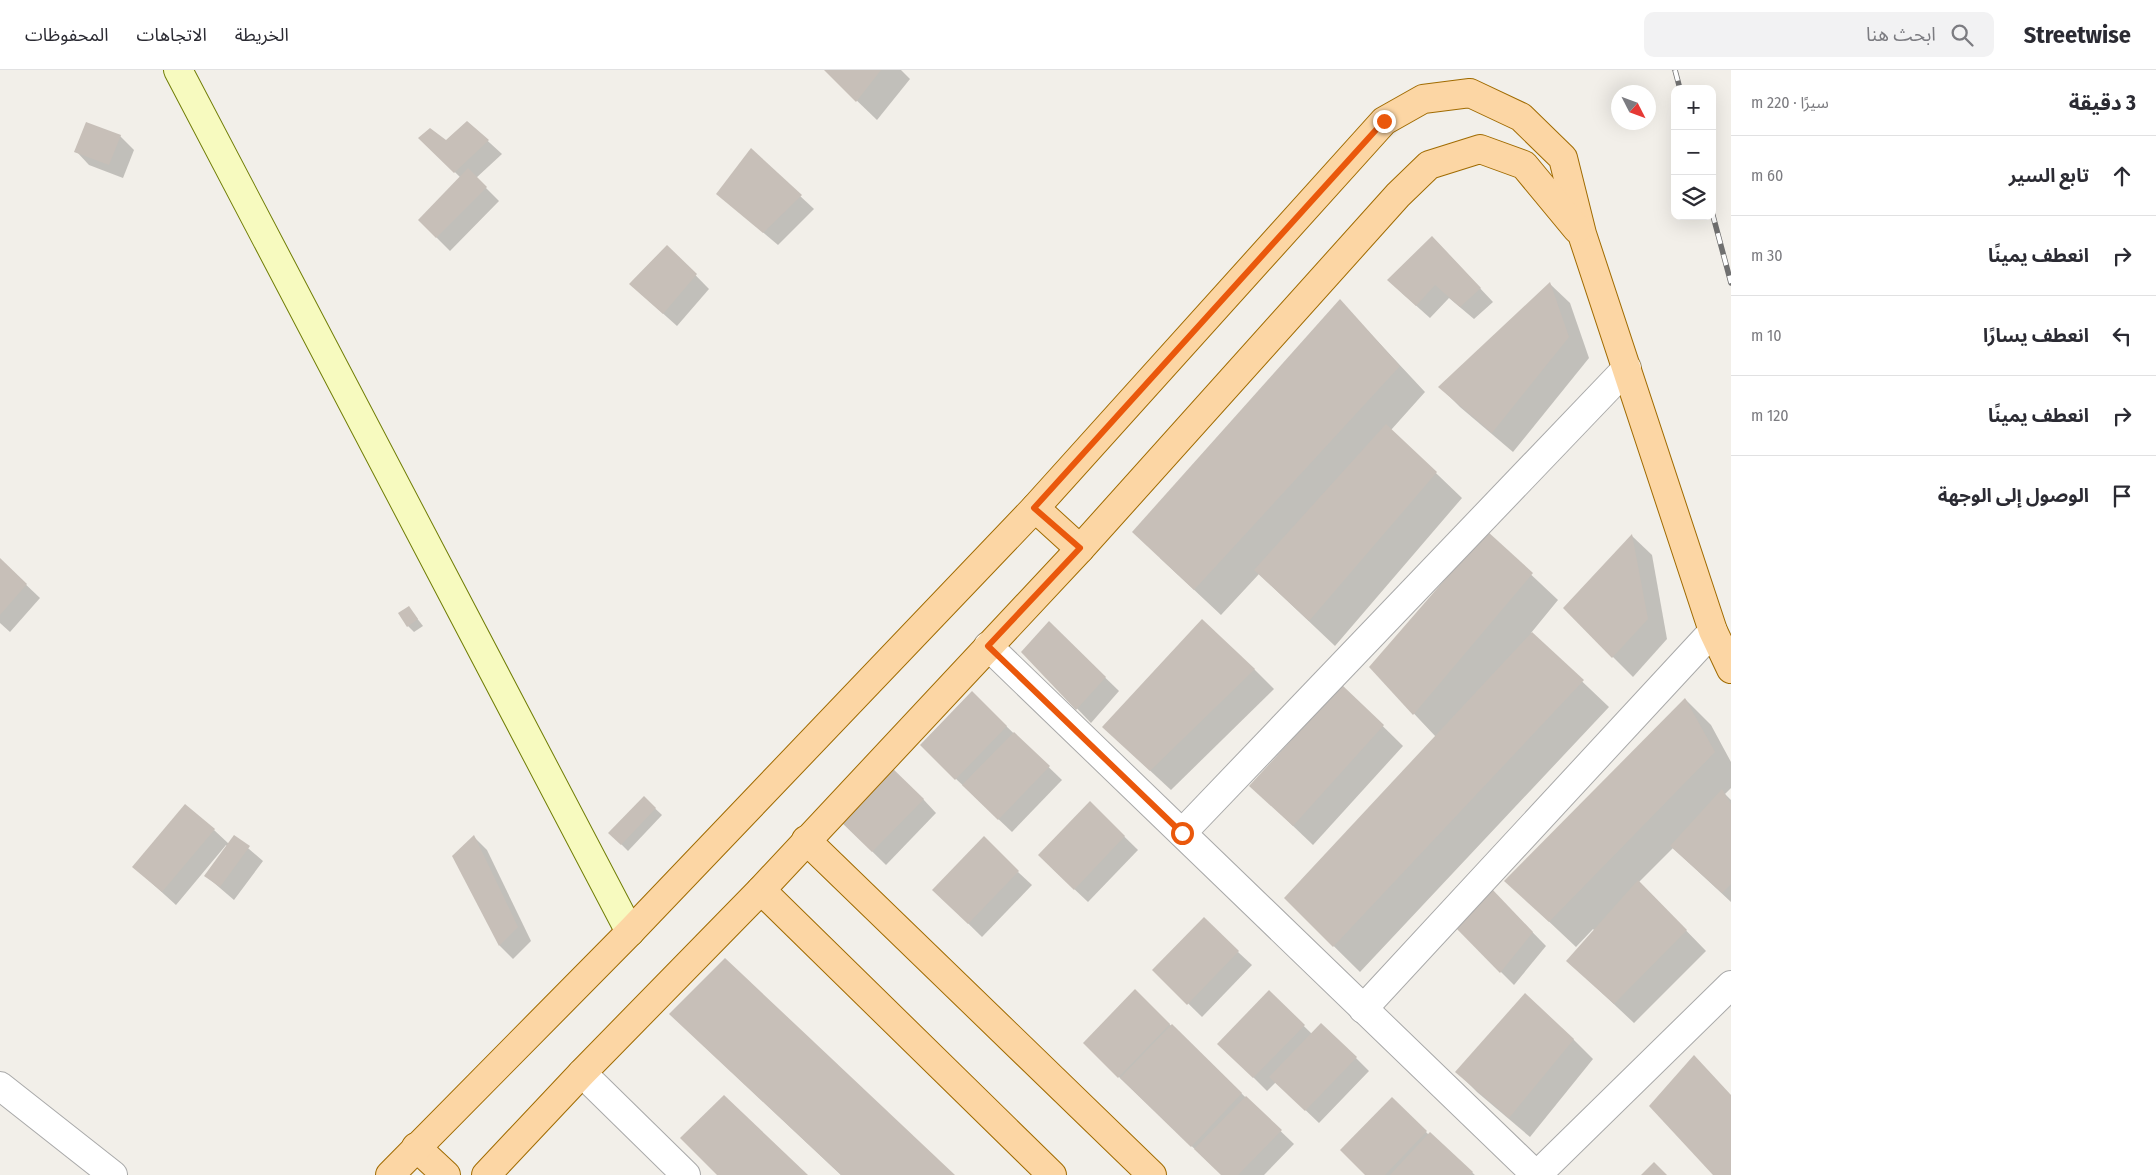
<!DOCTYPE html>
<html lang="ar">
<head>
<meta charset="utf-8">
<style>
	body { margin:0; font-family:"Fira Sans Condensed","Noto Sans Arabic",sans-serif; background:#f2f2f3; color:#2b2b33; direction:rtl }
	.controls { position:absolute; right:15px; top:15px; display:grid; overflow:hidden; border-radius:10px; box-shadow:0 5px 20px #0002 }
	.controls button { width:45px; height:45px; display:grid; place-items:center; padding:0; border:0; border-bottom:1px solid #e1e1e2; background:#fff; color:#2b2b33; font:25px sans-serif }
	.compass { position:absolute; left:1611px; top:15px; width:45px; height:45px; border-radius:50%; background:#fff; box-shadow:0 5px 20px #0002; rotate:132deg }
	.stop { position:absolute; width:15px; height:15px; margin:-11px; border:4px solid #ea580c; border-radius:50%; background:#fff }
	.stop.end { background:#ea580c; border-color:#fff; box-shadow:0 1px 5px #0008 }
	.list { margin:0; padding:0; list-style:none }
	h2 { display:flex; justify-content:space-between; align-items:center; height:65px; margin:0; padding:0 20px; font-size:21px }
	h2 small { font-size:16px; font-weight:400; color:#7c7c81 }
	.list li { display:grid; grid-template-columns:32px 1fr auto; gap:15px; align-items:center; box-sizing:border-box; height:80px; padding:0 20px; border-top:1px solid #e1e1e2 }
	.list b { display:block; font-size:19px; white-space:nowrap }
	.list em { font-size:16px; font-style:normal; color:#7c7c81 }
	.icon { flex:none; width:28px; height:28px; fill:none; stroke:currentColor; stroke-width:2; stroke-linecap:round; stroke-linejoin:round }
	.map { position:relative; flex:none; width:1731px; height:1105px; overflow:hidden; direction:ltr }
	header { display:flex; align-items:center; gap:30px; box-sizing:border-box; height:70px; padding:0 25px; background:#fff; border-bottom:1px solid #e1e1e2 }
	header strong { font-size:24px }
	nav { display:flex; gap:28px; margin-inline-start:auto; font-size:18px }
	.search { width:350px; height:45px; background:#f2f2f3; display:flex; align-items:center; gap:12px; box-sizing:border-box; padding:0 18px; border-radius:10px; color:#7c7c81; font-size:19px }
	main { display:flex }
	aside { flex:1; background:#fff }
	.map>svg:first-child { display:block }
	.shadow { fill:#0003 }
	.building { fill:#c7bfb8 }
	.lines { fill:none; stroke-linecap:round; stroke-linejoin:round }
	.minor-casing { stroke:#a9a9a9; stroke-width:30 }
	.secondary-casing { stroke:#707d05; stroke-width:30 }
	.primary-casing { stroke:#a06b00; stroke-width:30 }
	.minor { stroke:#fff; stroke-width:28 }
	.secondary { stroke:#f7fabf; stroke-width:28 }
	.primary { stroke:#fcd6a4; stroke-width:28 }
	.rail-casing { stroke:#707070; stroke-width:5.5 }
	.rail { stroke:#fff; stroke-width:4; stroke-dasharray:11; stroke-linecap:butt }
	.route { stroke:#ea580c; stroke-width:6 }
</style>
</head>
<body>
<header>
<strong>Streetwise</strong>
<div class="search"><svg class="icon" aria-label="search" viewBox="0 0 24 24"><circle cx="10" cy="10" r="6"/><path d="M15 15l6 6"/></svg>ابحث هنا</div>
<nav><a>الخريطة</a><a>الاتجاهات</a><a>المحفوظات</a></nav>
</header>
<main>
<aside>
<h2>3 دقيقة<small>سيرًا · 220 m</small></h2>
<ul class="list">
<li><svg class="icon" aria-label="ahead" viewBox="0 0 24 24"><path d="M12 20V5M6 11l6-6 6 6"/></svg><div><b>تابع السير</b></div><em>60 m</em></li>
<li><svg class="icon" aria-label="right" viewBox="0 0 24 24"><path d="M7 20v-9h11M14 6l5 5-5 5"/></svg><div><b>انعطف يمينًا</b></div><em>30 m</em></li>
<li><svg class="icon" aria-label="left" viewBox="0 0 24 24"><path d="M17 20v-9H6M10 6l-5 5 5 5"/></svg><div><b>انعطف يسارًا</b></div><em>10 m</em></li>
<li><svg class="icon" aria-label="right" viewBox="0 0 24 24"><path d="M7 20v-9h11M14 6l5 5-5 5"/></svg><div><b>انعطف يمينًا</b></div><em>120 m</em></li>
<li><svg class="icon" aria-label="arrive" viewBox="0 0 24 24"><path d="M6 21V4h12l-3 4 3 4H6"/></svg><div><b>الوصول إلى الوجهة</b></div></li>
</ul>
</aside>
<div class="map">
<svg width="1731" height="1105" viewBox="0 0 1731 1105">
	<rect width="100%" height="100%" fill="#f2efe9"/>
	<g class="shadow">
		<polygon points="825,0 901,0 910,9 877,50"/>
		<polygon points="467,52 502,84 476,108 499,131 450,181 419,150 461,108 420,68 446,71"/>
		<polygon points="120,66 134,80 123,108 89,95 76,81"/>
		<polygon points="751,80 814,139 778,175 718,124"/>
		<polygon points="667,176 709,219 677,256 630,214"/>
		<polygon points="1445,181 1493,232 1474,249 1449,228 1430,248 1402,223"/>
		<polygon points="1550,214 1570,233 1589,288 1513,382 1460,337 1440,317"/>
		<polygon points="1340,231 1425,322 1391,360 1462,428 1335,576 1259,504 1221,545 1160,488"/>
		<polygon points="1487,463 1558,530 1531,563 1609,637 1360,902 1285,828 1436,667 1370,597"/>
		<polygon points="1632,466 1652,485 1667,569 1633,607 1564,538"/>
		<polygon points="0,490 40,528 10,562 0,553"/>
		<polygon points="409,538 423,556 414,562 408,556"/>
		<polygon points="1049,553 1119,621 1091,653 1023,582"/>
		<polygon points="1254,599 1274,619 1171,720 1103,657"/>
		<polygon points="1342,616 1403,676 1313,775 1251,716"/>
		<polygon points="972,623 1062,710 1012,762 935,689"/>
		<polygon points="1685,629 1711,655 1731,692 1731,718 1725,724 1731,730 1731,832 1673,778 1639,812 1706,881 1634,953 1568,891 1595,861 1593,859 1576,877 1506,811"/>
		<polygon points="644,728 662,745 628,781 610,763"/>
		<polygon points="923,729 936,743 886,795 838,748"/>
		<polygon points="1090,733 1138,780 1088,832 1053,799"/>
		<polygon points="214,760 229,774 235,767 263,791 234,830 206,806 227,776 226,775 176,835 134,797"/>
		<polygon points="474,767 487,780 531,871 513,889 500,876 453,786"/>
		<polygon points="1018,802 1032,815 982,867 934,820"/>
		<polygon points="1504,833 1546,876 1514,915 1455,856"/>
		<polygon points="1238,882 1252,895 1202,947 1154,900"/>
		<polygon points="1135,921 1294,1074 1264,1105 1222,1105 1098,987"/>
		<polygon points="1269,922 1312,964 1356,988 1369,1001 1319,1053 1276,1012 1267,1021 1233,987"/>
		<polygon points="670,944 953,1105 841,1105"/>
		<polygon points="1573,969 1593,989 1530,1067 1477,1022 1457,1002"/>
		<polygon points="1392,1028 1429,1065 1475,1105 1367,1105"/>
	</g>
	<g class="building">
		<polygon points="824,0 881,0 856,32"/>
		<polygon points="467,51 489,70 454,103 418,68 430,58 446,70"/>
		<polygon points="86,52 121,65 109,95 74,82"/>
		<polygon points="751,78 802,125 763,163 716,124"/>
		<polygon points="468,98 487,117 436,168 418,150"/>
		<polygon points="1432,166 1481,218 1460,237 1435,215 1416,236 1387,210"/>
		<polygon points="667,175 697,204 663,244 629,214"/>
		<polygon points="1550,212 1569,267 1492,363 1438,317"/>
		<polygon points="1340,229 1400,296 1194,520 1132,462"/>
		<polygon points="1386,354 1437,402 1309,551 1254,500"/>
		<polygon points="1487,461 1533,503 1413,645 1369,597"/>
		<polygon points="1632,464 1648,549 1612,588 1563,538"/>
		<polygon points="0,488 27,514 0,545"/>
		<polygon points="409,536 418,549 407,557 398,543"/>
		<polygon points="1202,549 1255,599 1150,701 1102,657"/>
		<polygon points="1049,551 1106,607 1076,640 1021,582"/>
		<polygon points="1532,562 1584,610 1333,877 1284,828"/>
		<polygon points="1342,615 1384,655 1293,756 1249,716"/>
		<polygon points="972,621 1007,656 955,710 920,675"/>
		<polygon points="1685,628 1715,682 1549,852 1504,811"/>
		<polygon points="1014,662 1050,696 998,750 962,715"/>
		<polygon points="888,694 924,729 872,782 837,748"/>
		<polygon points="1722,719 1731,734 1731,814 1722,823 1670,776"/>
		<polygon points="644,726 656,738 621,775 608,763"/>
		<polygon points="1090,731 1125,766 1074,820 1038,785"/>
		<polygon points="185,734 215,759 162,822 132,797"/>
		<polygon points="234,765 250,776 220,817 204,806"/>
		<polygon points="474,765 518,857 499,876 452,786"/>
		<polygon points="984,766 1019,801 968,854 932,820"/>
		<polygon points="1638,810 1687,860 1614,934 1566,891"/>
		<polygon points="1491,818 1533,862 1500,903 1454,856"/>
		<polygon points="1204,847 1239,881 1187,935 1152,900"/>
		<polygon points="725,888 955,1105 841,1105 669,944"/>
		<polygon points="1135,919 1170,954 1118,1008 1083,973"/>
		<polygon points="1269,920 1305,955 1253,1008 1217,974"/>
		<polygon points="1525,923 1574,969 1509,1048 1455,1002"/>
		<polygon points="1321,953 1357,987 1305,1041 1269,1007"/>
		<polygon points="1172,954 1242,1023 1191,1077 1120,1008"/>
		<polygon points="1694,985 1731,1025 1731,1105 1713,1105 1649,1036"/>
		<polygon points="724,1025 808,1105 717,1105 680,1068"/>
		<polygon points="1246,1026 1282,1060 1238,1105 1221,1105 1194,1079"/>
		<polygon points="1392,1027 1427,1061 1385,1105 1365,1105 1340,1080"/>
		<polygon points="1430,1062 1473,1102 1470,1105 1390,1105"/>
		<polygon points="1654,1092 1667,1105 1641,1105"/>
	</g>
	<g class="lines">
		<defs>
			<g id="minor">
				<polyline points="988,576 1536,1105"/>
				<polyline points="1182,763 1627,298"/>
				<polyline points="1363,939 1713,561"/>
				<polyline points="582,1003 686,1105"/>
				<polyline points="0,1016 113,1105"/>
				<polyline points="1537,1105 1731,915"/>
			</g>
			<polyline id="secondary" points="178,0 630,862"/>
			<g id="primary">
				<polyline points="1035,438 1080,479"/>
				<polyline points="806,770 1152,1105"/>
				<polyline points="761,820 1052,1105"/>
				<polyline points="416,1077 446,1105"/>
				<polyline points="390,1105 630,862 1035,438 1384,51 1423,29 1470,23 1521,47 1563,88 1582,164 1713,561 1731,599"/>
				<polyline points="486,1105 582,1003 761,820 1080,479 1398,125 1429,95 1480,79 1524,95 1577,159"/>
			</g>
		</defs>
		<use href="#minor" class="minor-casing"/>
		<use href="#secondary" class="secondary-casing"/>
		<use href="#primary" class="primary-casing"/>
		<use href="#minor" class="minor"/>
		<use href="#secondary" class="secondary"/>
		<use href="#primary" class="primary"/>
		<defs>
			<g id="rail">
				<polyline points="1675,0 1680,19"/>
				<polyline points="1712,142 1731,213"/>
			</g>
		</defs>
		<use href="#rail" class="rail-casing"/>
		<use href="#rail" class="rail"/>
	</g>
	<g class="lines">
		<polyline class="route" points="1182,763 988,576 1080,478 1034,438 1384,51"/>
	</g>
</svg>
<div class="controls">
<button>+</button>
<button>−</button>
<button><svg class="icon" aria-label="layers" viewBox="0 0 24 24"><path d="M12 4l9 5-9 5-9-5zM3 14l9 5 9-5"/></svg></button>
</div>
<svg class="compass" viewBox="-18 -18 36 36"><path d="M0-13l5 13h-10z" fill="#e53935"/><path d="M0 13l5-13h-10z" fill="#7c7c81"/></svg>
<div class="stop" style="left:1182px;top:763px"></div>
<div class="stop end" style="left:1384px;top:51px"></div>
</div>
</main>
</body>
</html>
